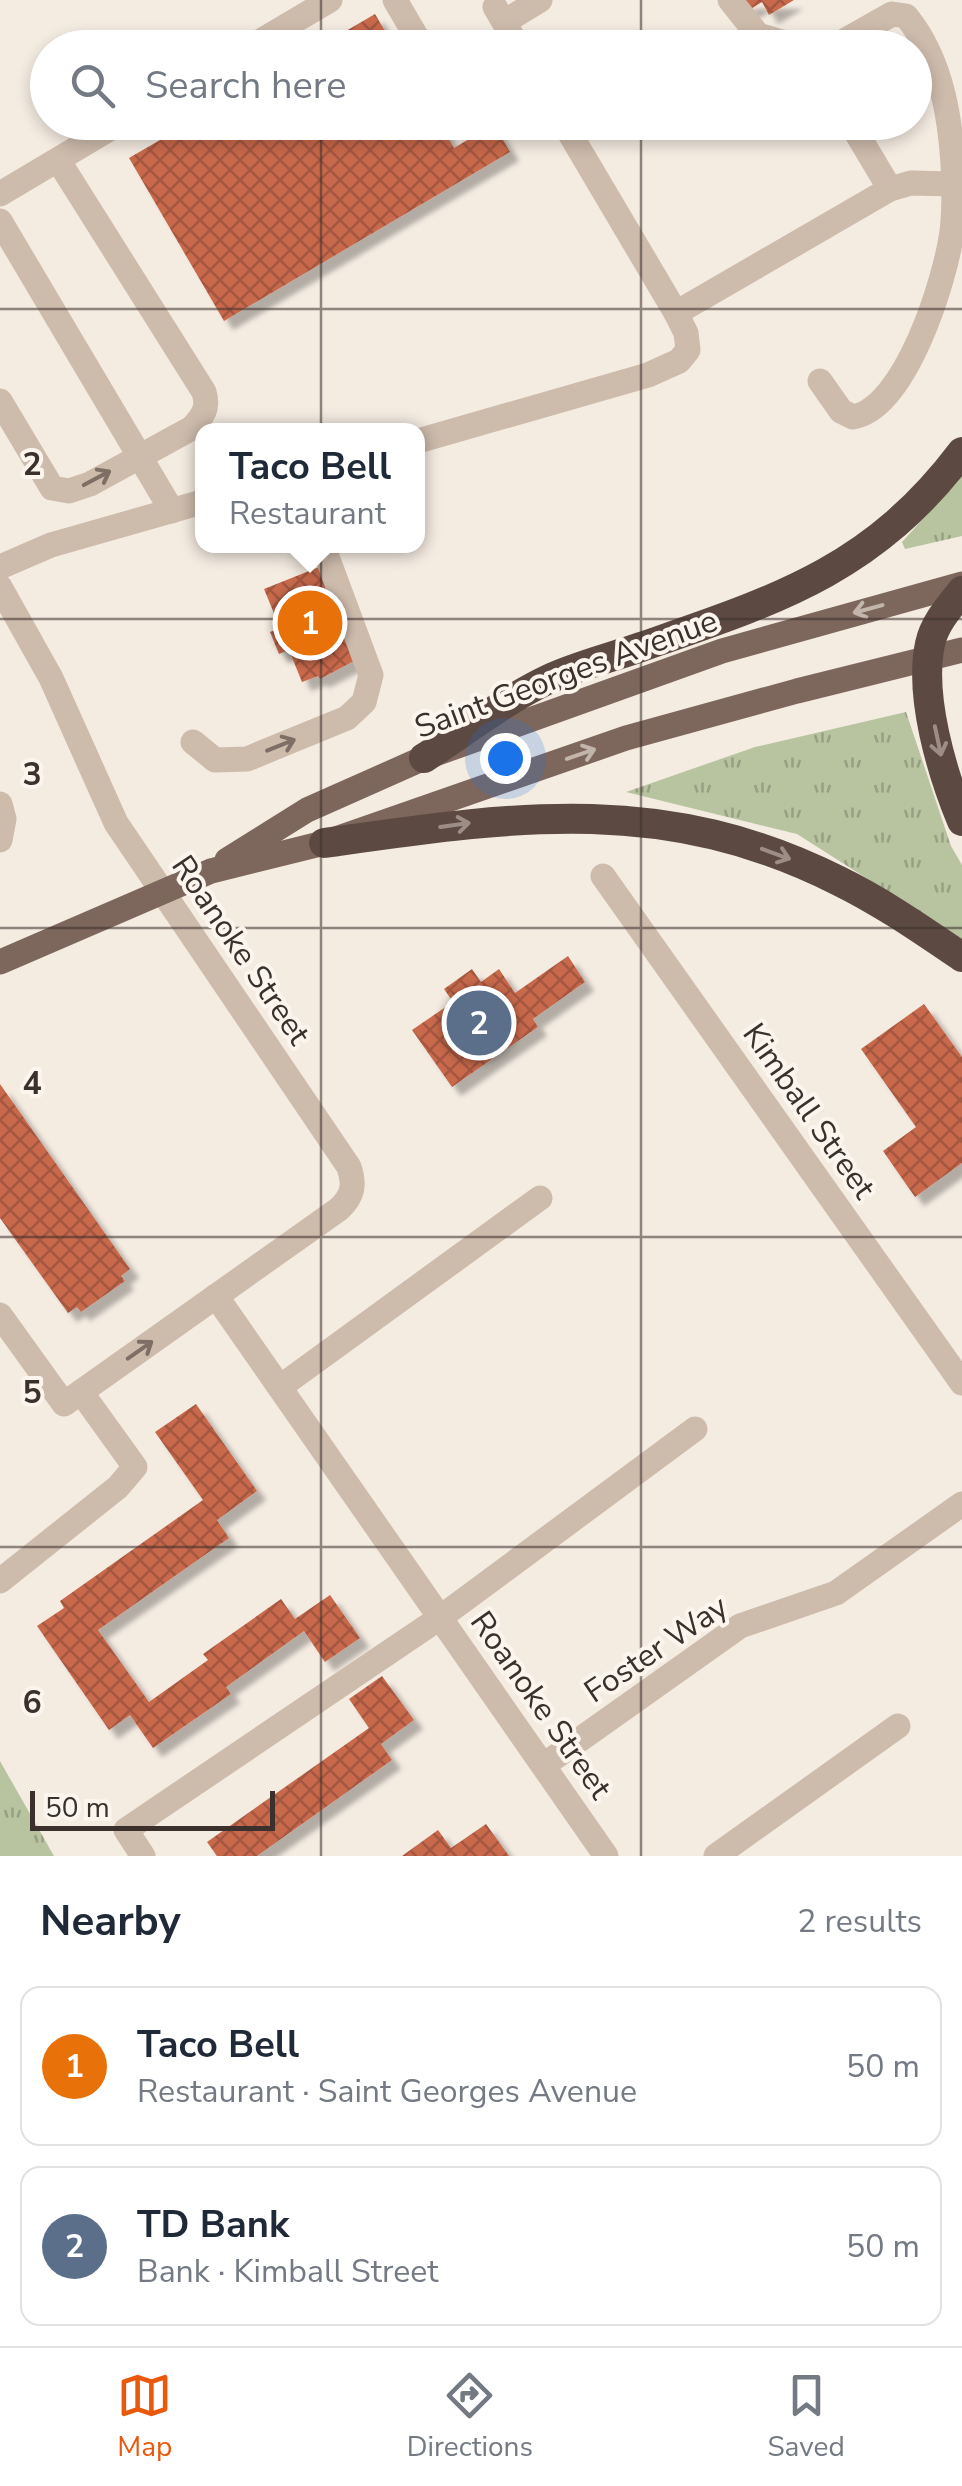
<!DOCTYPE html>
<html lang="en">
<head>
<meta charset="utf-8">
<style>
  body { margin:0; font-family:"Nunito Sans",sans-serif; background:#f2f2f3; color:#1f2937 }
  .scale { position:absolute; left:30px; bottom:25px; width:245px; box-sizing:border-box; padding-left:10px; border:5px solid #3b302b; border-top:0; font-size:28px; line-height:35px; white-space:nowrap; color:#3b302b; -webkit-text-stroke:8px #fbf5ee; paint-order:stroke }
  .you { position:absolute; left:505px; top:758px; width:35px; height:35px; margin:-25px; border:8px solid #fff; border-radius:50%; background:#1a73e8; box-shadow:0 0 0 15px #1a73e833 }
  .badge { display:grid; place-items:center; width:65px; height:65px; border-radius:50%; background:#ea580c; color:#fff; font-size:32px; font-weight:700 }
  .pin { position:absolute; translate:-50% -50%; border:5px solid #fff; box-shadow:0 2px 10px #0006 }
  .popup { position:absolute; left:195px; top:423px; width:230px; height:130px; box-sizing:border-box; display:grid; place-content:center; border-radius:20px; background:#fff; filter:drop-shadow(0 2px 8px #0005); font-size:32px; white-space:nowrap; color:#747a83 }
  .popup b { font-size:38px; color:#1f2937 }
  .popup::after { content:''; position:absolute; left:50%; top:100%; margin-left:-20px; border:20px solid transparent; border-top-color:#fff }
  .list { margin:0; padding:0; list-style:none }
  h2 { display:flex; justify-content:space-between; align-items:center; height:130px; margin:0; padding:0 40px; font-size:42px }
  h2 small { font-size:32px; font-weight:400; color:#747a83 }
  .list li { display:grid; grid-template-columns:65px 1fr auto; gap:30px; align-items:center; box-sizing:border-box; height:160px; margin:0 20px 20px; padding:0 20px; border:2px solid #e0e1e3; border-radius:20px }
  .list b { display:block; font-size:38px; white-space:nowrap }
  .list p { margin:0; font-size:32px; white-space:nowrap; color:#747a83 }
  .list em { font-size:32px; font-style:normal; color:#747a83 }
  .icon { flex:none; width:55px; height:55px; fill:none; stroke:currentColor; stroke-width:2; stroke-linecap:round; stroke-linejoin:round }
  .map { position:relative; flex:none; width:962px; height:1856px; overflow:hidden }
  .search { position:absolute; background:#fff; box-shadow:0 5px 15px #0003; left:30px; right:30px; top:30px; height:110px; display:flex; align-items:center; gap:25px; box-sizing:border-box; padding:0 35px; border-radius:55px; color:#747a83; font-size:38px }
  .sheet { height:490px; background:#fff }
  nav { display:flex; justify-content:space-around; align-items:center; box-sizing:border-box; height:140px; border-top:2px solid #e0e1e3; background:#fff; font-size:28px; color:#747a83 }
  nav a { display:grid; justify-items:center; gap:5px }
  nav .on { color:#ea580c }
  .map>svg:first-child { display:block }
  .grass { fill:url(#grass-tufts) }
  .building { fill:url(#building-cross-hatch); filter:url(#shadow) }
  .lines { fill:none; stroke-linecap:round; stroke-linejoin:round }
  .minor { stroke:#cdbbac; stroke-width:25 }
  .major { stroke:#7d675c; stroke-width:25 }
  .highway { stroke:#5c4a42; stroke-width:30 }
  .oneway { stroke:#7d6f65 }
  .oneway2 { stroke:#c2b5ac }
  .oneway3 { stroke:#9c8e87 }
  .grid { fill:none; stroke:#3b302b; stroke-width:2.5; stroke-opacity:0.55 }
  .labels { text-anchor:middle; dominant-baseline:central; stroke-width:8; stroke-linejoin:round; paint-order:stroke }
  .street-label { font-size:32px; fill:#3b302b; stroke:#fbf5ee }
  .grid-label { font-size:32px; text-anchor:middle; font-weight:bold; fill:#3b302b; stroke:#fbf5ee; stroke-width:8; stroke-linejoin:round; paint-order:stroke }
</style>
</head>
<body>
<div class="map">
<svg width="962" height="1856" viewBox="0 0 962 1856">
  <defs>
    <pattern id="grass-tufts" width="24" height="20" patternUnits="userSpaceOnUse" patternTransform="scale(2.5)"><rect width="24" height="20" fill="#b8c4a0"/><path d="M3 7l-1-3M5 7V3M7 7l1-3M15 17l-1-3M17 17v-4M19 17l1-3" fill="none" stroke="#97a083"/></pattern>
    <pattern id="building-cross-hatch" width="8" height="8" patternUnits="userSpaceOnUse" patternTransform="scale(2.5)"><rect width="8" height="8" fill="#c8694b"/><path d="M0 0l8 8M0 8l8-8" fill="none" stroke="#a4573f"/></pattern>
    <filter id="shadow"><feDropShadow dx="9" dy="9" stdDeviation="2.5" flood-color="#0004"/></filter>
  </defs>
  <rect width="100%" height="100%" fill="#f4ebe1"/>
  <g class="grass">
    <path d="M 962,476 L 962,536 L 905,549 L 902,542 Z"/>
    <path d="M 906,712 L 951,846 L 962,865 L 962,939 L 797,834 L 626,792 L 755,747 Z"/>
    <path d="M 0,1761 L 54,1856 L 0,1856 Z"/>
  </g>
  <g class="building">
    <path d="M 743,0 L 794,0 L 769,15 L 762,2 L 749,10 Z"/>
    <path d="M 375,14 L 395,48 L 317,48 Z"/>
    <path d="M 165,122 L 439,122 L 454,148 L 494,124 L 510,152 L 224,321 L 129,158 L 160,140 L 154,129 Z"/>
    <path d="M 319,567 L 356,660 L 320,679 L 318,676 L 302,682 L 289,650 L 279,654 L 270,632 L 280,628 L 264,589 Z"/>
    <path d="M 568,956 L 585,982 L 533,1019 L 538,1027 L 452,1087 L 412,1030 L 453,1002 L 444,989 L 472,969 L 481,982 L 499,969 L 515,993 Z"/>
    <path d="M 924,1004 L 962,1057 L 962,1163 L 915,1197 L 883,1151 L 916,1127 L 861,1049 Z"/>
    <path d="M 0,1084 L 130,1269 L 121,1276 L 125,1281 L 81,1312 L 77,1307 L 68,1313 L 0,1218 Z"/>
    <path d="M 196,1404 L 257,1491 L 217,1520 L 229,1538 L 98,1630 L 149,1702 L 208,1660 L 203,1654 L 281,1599 L 295,1619 L 330,1595 L 360,1638 L 325,1662 L 304,1631 L 226,1687 L 231,1694 L 153,1748 L 130,1715 L 109,1730 L 37,1626 L 64,1608 L 60,1601 L 203,1500 L 155,1432 Z"/>
    <path d="M 382,1676 L 414,1720 L 381,1744 L 392,1760 L 257,1856 L 217,1856 L 207,1842 L 369,1728 L 349,1699 Z"/>
    <path d="M 486,1824 L 509,1856 L 402,1856 L 438,1830 L 451,1848 Z"/>
  </g>
  <g class="lines">
    <g class="minor">
      <path d="M 395,0 L 423,48"/>
      <path d="M 730,0 L 758,35 L 803,48"/>
      <path d="M 495,7 L 519,48"/>
      <path d="M 504,22 L 540,0"/>
      <path d="M 249,48 L 330,0"/>
      <path d="M 850,122 L 890,189"/>
      <path d="M 0,194 L 121,122"/>
      <path d="M 0,221 L 172,511"/>
      <path d="M 676,313 L 890,189 L 911,183 L 954,184 C 952,127 944,62 906,16 L 892,14 L 832,48"/>
      <path d="M 820,381 L 841,411 L 853,417 C 906,408 946,278 952,231 C 954,216 954,200 954,184"/>
      <path d="M 0,401 L 52,488 L 69,491 L 90,484 L 192,428 C 203,416 209,408 204,392 L 58,160"/>
      <path d="M 418,441 L 648,375 L 679,361 L 688,350 L 686,333 L 676,313 L 563,122"/>
      <path d="M 0,567 L 51,545 L 202,502"/>
      <path d="M 0,587 L 51,678 L 116,823 L 349,1167 C 355,1185 353,1196 339,1209 L 64,1404 L 0,1315"/>
      <path d="M 193,742 L 215,760 L 247,759 L 347,718 L 364,702 L 371,675 L 323,546"/>
      <path d="M 0,804 L 4,819 L 0,840"/>
      <path d="M 603,876 L 962,1383"/>
      <path d="M 216,1296 L 606,1856"/>
      <path d="M 280,1387 L 540,1198"/>
      <path d="M 0,1581 L 118,1487 L 135,1467 L 81,1392"/>
      <path d="M 544,1765 L 740,1626 L 836,1593 L 962,1504"/>
      <path d="M 143,1856 L 126,1830 L 441,1617 L 695,1429"/>
      <path d="M 716,1856 L 898,1726"/>
    </g>
    <g class="major">
      <path d="M 227,860 L 307,810 L 424,758 L 722,651 L 962,584"/>
      <path d="M 0,962 L 211,871 L 324,843 L 626,738 L 797,691 L 962,650"/>
    </g>
    <g class="highway">
      <path d="M 962,591 C 949,607 934,624 930,644 C 919,696 942,773 962,821"/>
      <path d="M 424,758 C 463,733 505,700 547,680 C 576,666 610,658 641,647 C 776,600 872,571 962,452"/>
      <path d="M 324,843 C 509,817 663,792 839,881 C 882,902 922,930 962,957"/>
    </g>
  </g>
  <defs><path id="oneway-shaft" d="M-6 0H5M1.5-3L5.5 0L1.5 3" fill="none" stroke-width="1.6" stroke-linecap="round" stroke-linejoin="round" transform="scale(2.5)"/></defs>
  <g class="oneway">
    <use href="#oneway-shaft" transform="translate(97 478) rotate(-28)"/>
    <use href="#oneway-shaft" transform="translate(281 745) rotate(-22)"/>
    <use href="#oneway-shaft" transform="translate(140 1350) rotate(-35)"/>
  </g>
  <g class="oneway2">
    <use href="#oneway-shaft" transform="translate(868 609) rotate(165)"/>
    <use href="#oneway-shaft" transform="translate(581 754) rotate(-19)"/>
  </g>
  <g class="oneway3">
    <use href="#oneway-shaft" transform="translate(938 741) rotate(78)"/>
    <use href="#oneway-shaft" transform="translate(455 825) rotate(-8)"/>
    <use href="#oneway-shaft" transform="translate(776 854) rotate(20)"/>
  </g>
  <path class="grid" d="M 321,0 L 321,48M 641,0 L 641,48M 321,122 L 321,1856M 641,122 L 641,1856M 0,309 L 962,309M 0,619 L 962,619M 0,928 L 962,928M 0,1237 L 962,1237M 0,1547 L 962,1547"/>
  <g class="labels">
    <g class="street-label">
      <text transform="translate(566 674) rotate(-20)">Saint Georges Avenue</text>
      <text transform="translate(241 950) rotate(56)">Roanoke Street</text>
      <text transform="translate(809 1111) rotate(55)">Kimball Street</text>
      <text transform="translate(656 1649) rotate(-34)">Foster Way</text>
      <text transform="translate(541 1705) rotate(55)">Roanoke Street</text>
    </g>
  </g>
  <g class="grid-label">
    <text x="32" y="475">2</text>
    <text x="32" y="785">3</text>
    <text x="32" y="1094">4</text>
    <text x="32" y="1403">5</text>
    <text x="32" y="1713">6</text>
  </g>
</svg>
<div class="scale">50 m</div>
<div class="you"></div>
<div class="pin badge" style="left:310px;top:623px;background:#e8710a">1</div>
<div class="popup"><b>Taco Bell</b>Restaurant</div>
<div class="pin badge" style="left:479px;top:1023px;background:#5c6f8a">2</div>
<div class="search"><svg class="icon" aria-label="search" viewBox="0 0 24 24"><circle cx="10" cy="10" r="6"/><path d="M15 15l6 6"/></svg>Search here</div>
</div>
<section class="sheet">
<h2>Nearby<small>2 results</small></h2>
<ul class="list">
<li><span class="badge" style="background:#e8710a">1</span><div><b>Taco Bell</b><p>Restaurant · Saint Georges Avenue</p></div><em>50 m</em></li>
<li><span class="badge" style="background:#5c6f8a">2</span><div><b>TD Bank</b><p>Bank · Kimball Street</p></div><em>50 m</em></li>
</ul>
</section>
<nav>
<a class="on"><svg class="icon" aria-label="map" viewBox="0 0 24 24"><path d="M3 6l6-2 6 2 6-2v14l-6 2-6-2-6 2zM9 4v14M15 6v14"/></svg>Map</a>
<a><svg class="icon" aria-label="directions" viewBox="0 0 24 24"><path d="M12 3l9 9-9 9-9-9zM9 14v-3h6M13 9l2 2-2 2"/></svg>Directions</a>
<a><svg class="icon" aria-label="saved" viewBox="0 0 24 24"><path d="M7 4h10v16l-5-4-5 4z"/></svg>Saved</a>
</nav>
</body>
</html>
